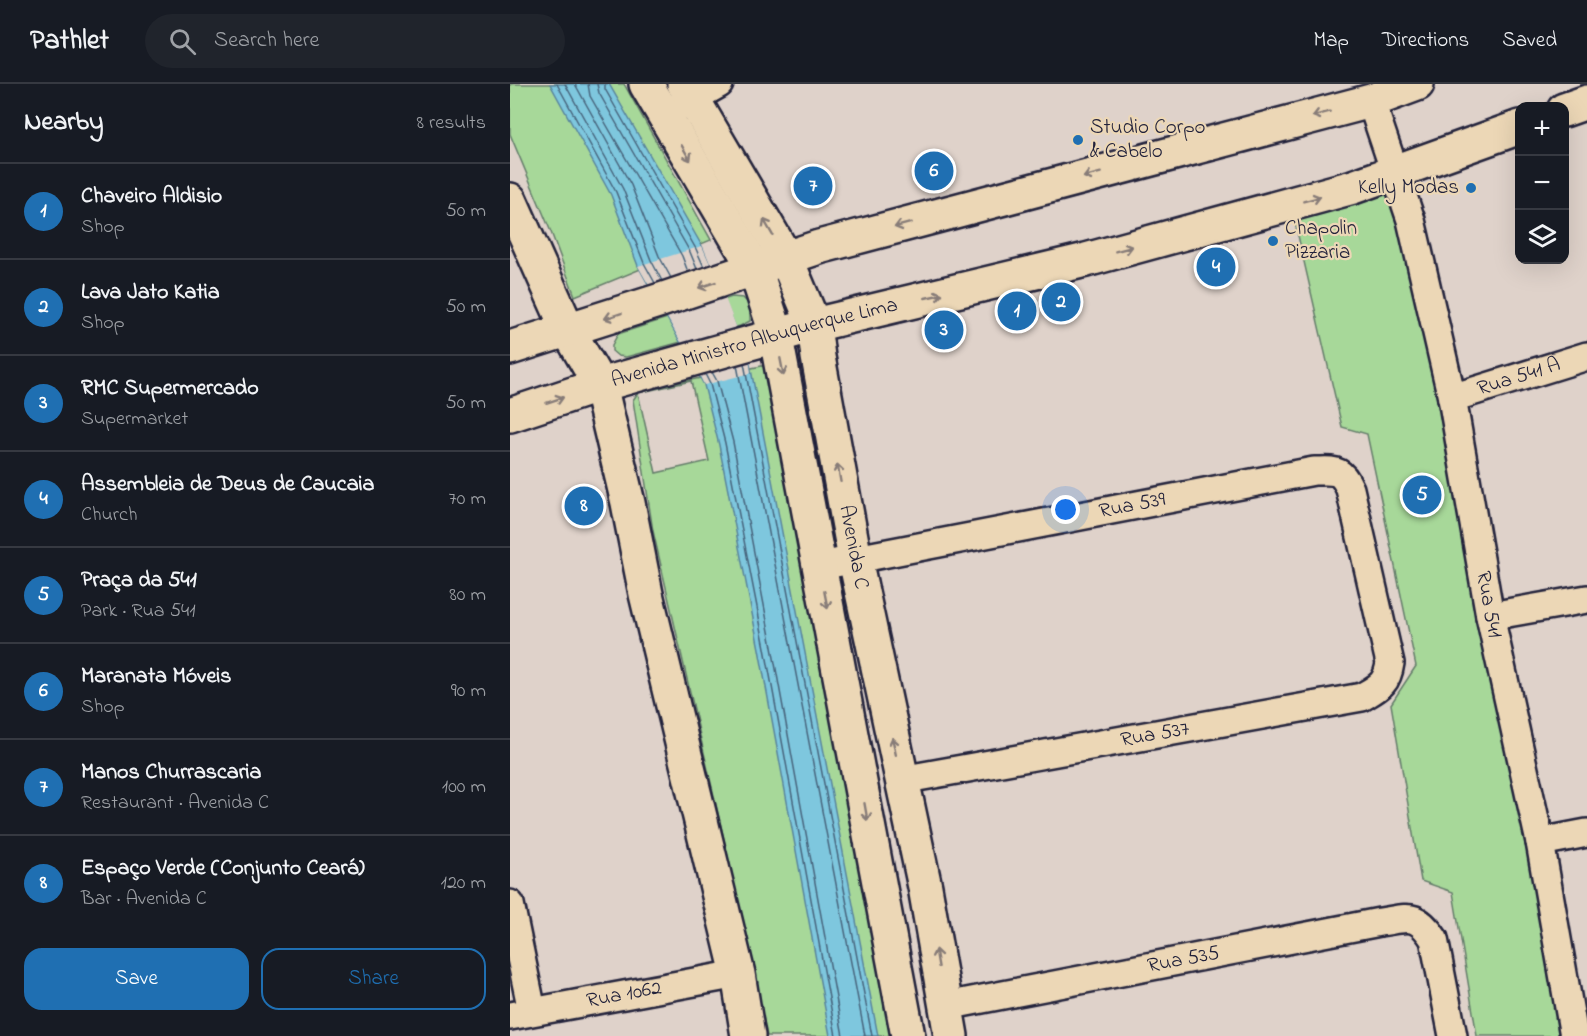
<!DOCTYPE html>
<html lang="en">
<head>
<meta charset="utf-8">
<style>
  body { margin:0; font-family:"Indie Flower",sans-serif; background:#20242c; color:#f1f3f6 }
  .controls { position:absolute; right:18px; top:18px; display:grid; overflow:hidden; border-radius:12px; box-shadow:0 6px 24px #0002 }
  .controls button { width:54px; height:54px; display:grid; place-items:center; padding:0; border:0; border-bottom:2px solid #363941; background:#171b24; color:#f1f3f6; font:30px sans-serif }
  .you { position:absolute; left:556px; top:426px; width:21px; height:21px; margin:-15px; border:4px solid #fff; border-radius:50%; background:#1a73e8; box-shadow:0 0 0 9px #1a73e833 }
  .badge { display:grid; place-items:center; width:39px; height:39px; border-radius:50%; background:#1f6fb2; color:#fff; font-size:20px; font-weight:700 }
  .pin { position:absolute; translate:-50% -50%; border:3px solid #fff; box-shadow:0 2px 6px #0006 }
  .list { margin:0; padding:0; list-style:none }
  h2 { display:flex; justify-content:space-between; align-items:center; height:78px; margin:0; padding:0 24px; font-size:26px }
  h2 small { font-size:20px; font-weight:400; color:#9ea1a6 }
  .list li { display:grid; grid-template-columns:39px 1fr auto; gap:18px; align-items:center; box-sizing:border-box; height:96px; padding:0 24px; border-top:2px solid #363941 }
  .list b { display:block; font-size:22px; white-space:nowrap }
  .list p { margin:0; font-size:20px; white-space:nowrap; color:#9ea1a6 }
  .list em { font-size:20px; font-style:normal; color:#9ea1a6 }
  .actions { display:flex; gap:12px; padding:18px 24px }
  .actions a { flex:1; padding:14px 0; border:2px solid #1f6fb2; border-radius:18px; text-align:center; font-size:21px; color:#1f6fb2 }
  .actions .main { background:#1f6fb2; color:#fff }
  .icon { flex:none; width:33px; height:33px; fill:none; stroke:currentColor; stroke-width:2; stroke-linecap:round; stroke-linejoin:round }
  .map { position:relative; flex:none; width:1077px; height:952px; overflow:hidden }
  header { display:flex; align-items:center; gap:36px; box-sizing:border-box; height:84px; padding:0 30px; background:#171b24; border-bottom:2px solid #363941 }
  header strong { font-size:28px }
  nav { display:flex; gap:33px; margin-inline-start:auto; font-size:21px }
  .search { width:420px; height:54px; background:#20242c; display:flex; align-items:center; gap:15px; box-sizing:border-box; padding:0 21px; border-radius:33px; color:#9ea1a6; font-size:22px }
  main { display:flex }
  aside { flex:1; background:#171b24 }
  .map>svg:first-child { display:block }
  .green { fill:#a7d899; stroke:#647d6a; stroke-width:1.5; fill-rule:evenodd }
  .water { fill:#7ec7de; stroke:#59859d; stroke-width:1.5 }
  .pier { fill:#dfd2ca }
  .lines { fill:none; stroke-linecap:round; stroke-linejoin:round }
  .shore { stroke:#47647c; stroke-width:1.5 }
  .minor-casing { stroke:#22223b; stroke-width:32 }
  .tertiary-casing { stroke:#22223b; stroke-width:38 }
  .minor { stroke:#ecd7b6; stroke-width:27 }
  .tertiary { stroke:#ecd7b6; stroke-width:33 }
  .oneway { stroke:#877c78 }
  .poi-dot { fill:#1f6fb2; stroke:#ecd7b6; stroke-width:2 }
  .labels { text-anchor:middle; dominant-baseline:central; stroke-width:4.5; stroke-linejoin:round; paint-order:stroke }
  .poi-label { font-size:21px; fill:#22223b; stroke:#ecd7b6; text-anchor:start }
  .street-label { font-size:21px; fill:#22223b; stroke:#ecd7b6 }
</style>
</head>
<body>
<header>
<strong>Pathlet</strong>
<div class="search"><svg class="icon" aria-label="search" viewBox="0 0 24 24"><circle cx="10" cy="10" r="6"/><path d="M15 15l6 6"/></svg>Search here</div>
<nav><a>Map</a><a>Directions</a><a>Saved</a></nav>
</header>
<main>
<aside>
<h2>Nearby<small>8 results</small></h2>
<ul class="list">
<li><span class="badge">1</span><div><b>Chaveiro Aldisio</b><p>Shop</p></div><em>50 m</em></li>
<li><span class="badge">2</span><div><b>Lava Jato Katia</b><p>Shop</p></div><em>50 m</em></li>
<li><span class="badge">3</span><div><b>RMC Supermercado</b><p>Supermarket</p></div><em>50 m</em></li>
<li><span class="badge">4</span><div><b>Assembleia de Deus de Caucaia</b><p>Church</p></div><em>70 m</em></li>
<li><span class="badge">5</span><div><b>Praça da 541</b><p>Park · Rua 541</p></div><em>80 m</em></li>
<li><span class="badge">6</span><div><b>Maranata Móveis</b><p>Shop</p></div><em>90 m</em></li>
<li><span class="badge">7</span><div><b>Manos Churrascaria</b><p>Restaurant · Avenida C</p></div><em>100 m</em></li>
<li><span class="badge">8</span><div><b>Espaço Verde (Conjunto Ceará)</b><p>Bar · Avenida C</p></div><em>120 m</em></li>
</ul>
<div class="actions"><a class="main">Save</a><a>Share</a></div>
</aside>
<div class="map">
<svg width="1077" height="952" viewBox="0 0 1077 952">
  <rect width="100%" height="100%" fill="#dfd2ca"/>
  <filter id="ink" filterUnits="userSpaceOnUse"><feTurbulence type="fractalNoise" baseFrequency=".0167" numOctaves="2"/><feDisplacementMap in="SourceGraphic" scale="12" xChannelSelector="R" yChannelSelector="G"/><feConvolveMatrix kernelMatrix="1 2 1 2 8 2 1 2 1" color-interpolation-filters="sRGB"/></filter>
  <g filter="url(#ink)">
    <g class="green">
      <path d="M 0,0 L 114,0 L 201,156 L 65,212 L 41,148 L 0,50 Z"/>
      <path d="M 877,105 L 897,126 L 1057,952 L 967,952 L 943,808 L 911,797 L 881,620 L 906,582 L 857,350 L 832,343 L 784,134 Z"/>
      <path d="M 222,213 L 233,214 L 240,221 L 240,237 L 230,242 L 116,273 L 108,272 L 102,267 L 102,261 L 108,250 Z"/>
      <path d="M 257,281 L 388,952 L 257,952 L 236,851 L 143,447 L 123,316 L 130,306 ZM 181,297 L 199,377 L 146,389 L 128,309 Z"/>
    </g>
    <path class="water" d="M 40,0 L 99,0 L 192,162 L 239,275 L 368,952 L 320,952 L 249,565 L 209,361 L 194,301 L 128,182 L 101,111 Z"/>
    <path class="pier" d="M 192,162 L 215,214 L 239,275 L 241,289 L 194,301 L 189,290 L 128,182 Z"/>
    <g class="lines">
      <g class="shore">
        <path d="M 47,0 L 106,108 L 134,179 L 145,199"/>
        <path d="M 55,0 L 113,105 L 141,176 L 152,197"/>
        <path d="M 65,0 L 121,101 L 149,172 L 161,194"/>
        <path d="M 78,0 L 80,12 L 172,172 L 178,188"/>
        <path d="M 87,0 L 89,9 L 180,168 L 187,185"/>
        <path d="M 95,0 L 95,5 L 186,165 L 194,183"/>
        <path d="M 234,279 L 362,952"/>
        <path d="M 227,281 L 355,952"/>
        <path d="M 202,288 L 207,297 L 223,358 L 262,563 L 333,952"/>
        <path d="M 195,290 L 200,300 L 215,359 L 255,564 L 326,952"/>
      </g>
      <g class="minor-casing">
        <g id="minor">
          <path id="s1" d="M 861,17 L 901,136 L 942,314 L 980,532 L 1030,758 L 1064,952"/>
          <path d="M 166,24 L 209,0"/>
          <path id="s2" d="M 942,314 L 1077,272"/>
          <path id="s3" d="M 310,482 L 804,387 C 825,387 831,384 840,405 L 880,579 C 877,600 869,603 852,613 L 391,696"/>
          <path d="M 980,532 L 1077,515"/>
          <path d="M 1030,758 L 1077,749"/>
          <path d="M 0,820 L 22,927"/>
          <path id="s4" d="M 436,922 L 870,838 C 899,834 906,828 924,855 L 943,952"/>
          <path id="s5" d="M 0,932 L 228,890"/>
        </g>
      </g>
      <g class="tertiary-casing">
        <g id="tertiary">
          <path d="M 136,0 L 245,185 L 264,243 L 398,952"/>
          <path id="s6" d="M 174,0 L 276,174 L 304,241 L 308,273 L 345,475 L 415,803 L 441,952"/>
          <path d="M 1054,26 L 1077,18"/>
          <path d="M 0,116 L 58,246 L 90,301 L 118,419 L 136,510 L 228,890 L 238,952"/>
          <path d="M 0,264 L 148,217 L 309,163 L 789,36 L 861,17 L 907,0"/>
          <path id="s7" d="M 0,331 L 90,301 L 304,241 L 576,176 L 843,103 L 1010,43"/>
        </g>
      </g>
      <use href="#minor" class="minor"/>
      <use href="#tertiary" class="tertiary"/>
    </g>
    <defs><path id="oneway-shaft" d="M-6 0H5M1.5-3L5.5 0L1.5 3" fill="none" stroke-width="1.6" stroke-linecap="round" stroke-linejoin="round" transform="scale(1.5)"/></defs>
    <g class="oneway">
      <use href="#oneway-shaft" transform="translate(811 30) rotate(165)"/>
      <use href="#oneway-shaft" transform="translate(176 69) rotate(60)"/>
      <use href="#oneway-shaft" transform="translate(582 91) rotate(165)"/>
      <use href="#oneway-shaft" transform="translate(802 115) rotate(-15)"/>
      <use href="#oneway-shaft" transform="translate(393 141) rotate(165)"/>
      <use href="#oneway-shaft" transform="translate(258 143) rotate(-120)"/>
      <use href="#oneway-shaft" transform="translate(614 165) rotate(-15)"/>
      <use href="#oneway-shaft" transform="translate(197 201) rotate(161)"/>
      <use href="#oneway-shaft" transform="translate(424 212) rotate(-13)"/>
      <use href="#oneway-shaft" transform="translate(103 232) rotate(162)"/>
      <use href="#oneway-shaft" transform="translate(272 283) rotate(79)"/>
      <use href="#oneway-shaft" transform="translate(45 316) rotate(-18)"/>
      <use href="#oneway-shaft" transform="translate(329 389) rotate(-100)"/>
      <use href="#oneway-shaft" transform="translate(316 516) rotate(79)"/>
      <use href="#oneway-shaft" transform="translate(384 662) rotate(-102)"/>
      <use href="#oneway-shaft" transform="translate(356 728) rotate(80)"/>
      <use href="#oneway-shaft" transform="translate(427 874) rotate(-100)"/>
    </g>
  </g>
  <g class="poi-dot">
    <circle cx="568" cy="56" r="6"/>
    <circle cx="961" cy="104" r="6"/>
    <circle cx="763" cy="157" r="6"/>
  </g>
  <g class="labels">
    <g class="poi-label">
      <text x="580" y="44">Studio Corpo<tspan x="580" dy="24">&amp; Cabelo</tspan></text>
      <text x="949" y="104" text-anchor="end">Kelly Modas</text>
      <text x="775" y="145">Chapolin<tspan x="775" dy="24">Pizzaria</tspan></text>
    </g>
    <g class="street-label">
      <text stroke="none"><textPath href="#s7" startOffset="255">Avenida Ministro Albuquerque Lima</textPath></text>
      <text stroke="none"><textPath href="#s2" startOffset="70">Rua 541 A</textPath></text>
      <text stroke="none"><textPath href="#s3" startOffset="318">Rua 539</textPath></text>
      <text stroke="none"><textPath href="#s6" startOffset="500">Avenida C</textPath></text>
      <text stroke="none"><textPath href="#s1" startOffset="518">Rua 541</textPath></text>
      <text transform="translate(645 651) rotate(-10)">Rua 537</text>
      <text stroke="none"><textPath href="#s4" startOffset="242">Rua 535</textPath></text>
      <text stroke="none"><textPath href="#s5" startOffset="116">Rua 1062</textPath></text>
    </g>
  </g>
</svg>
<div class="controls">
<button>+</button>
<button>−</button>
<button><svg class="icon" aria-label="layers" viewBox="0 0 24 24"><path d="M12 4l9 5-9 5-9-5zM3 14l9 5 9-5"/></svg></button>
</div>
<div class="you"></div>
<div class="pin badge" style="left:507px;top:227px">1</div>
<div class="pin badge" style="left:551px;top:218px">2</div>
<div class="pin badge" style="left:434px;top:246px">3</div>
<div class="pin badge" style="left:706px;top:183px">4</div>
<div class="pin badge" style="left:912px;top:411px">5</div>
<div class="pin badge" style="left:424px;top:87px">6</div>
<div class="pin badge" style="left:303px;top:102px">7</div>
<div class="pin badge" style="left:74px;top:422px">8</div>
</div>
</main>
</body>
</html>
